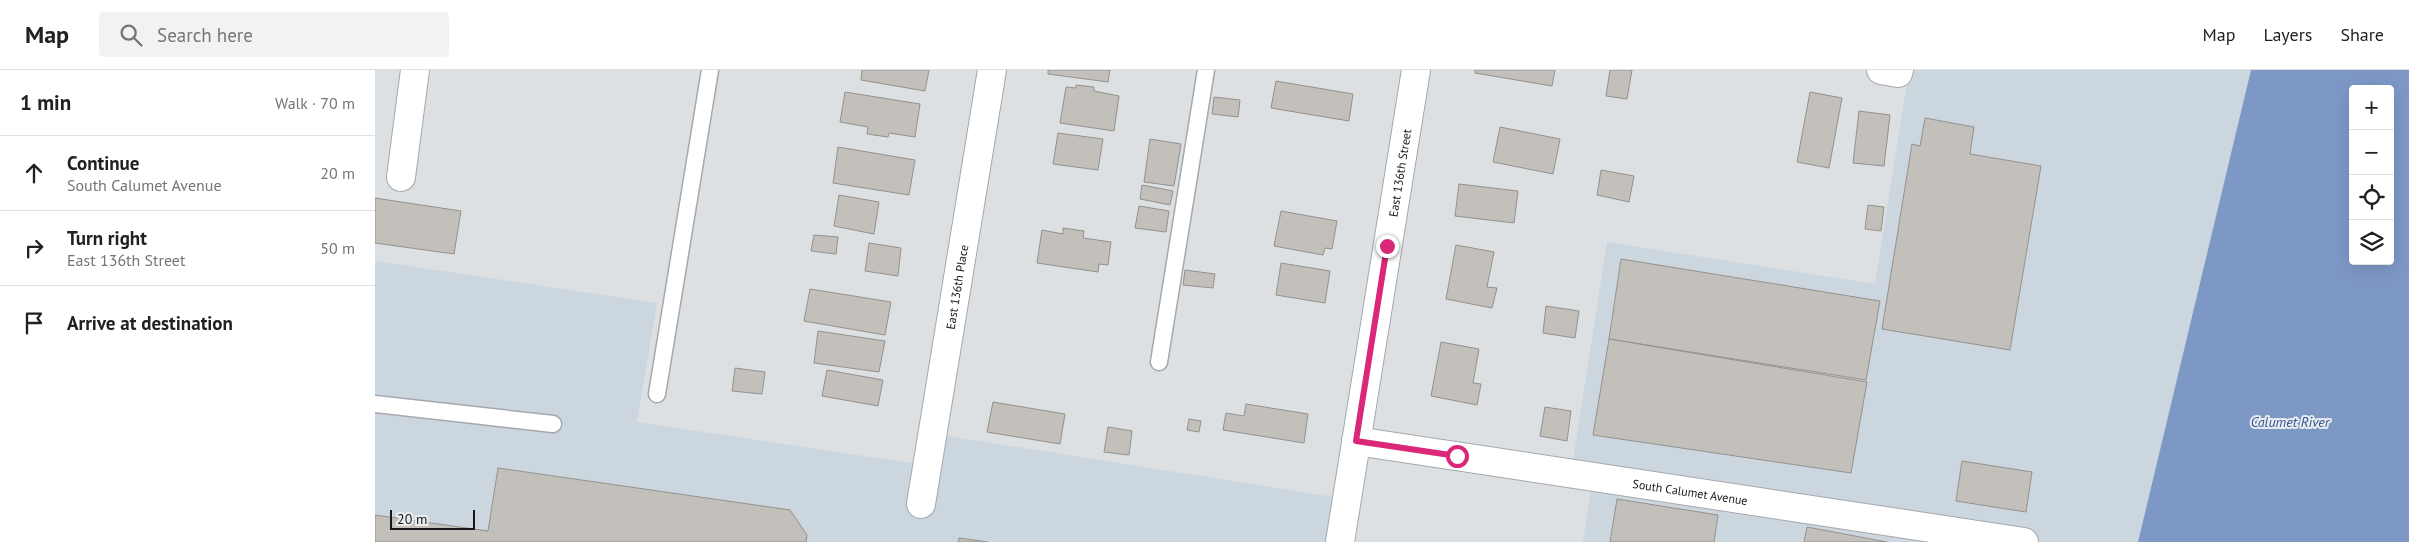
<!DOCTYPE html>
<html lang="en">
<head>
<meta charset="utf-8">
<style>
  body { margin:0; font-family:"PT Sans",sans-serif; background:#f2f2f2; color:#202124 }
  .controls { position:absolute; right:15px; top:15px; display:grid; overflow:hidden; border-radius:5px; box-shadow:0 5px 20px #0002 }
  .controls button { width:45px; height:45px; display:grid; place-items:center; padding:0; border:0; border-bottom:1px solid #e0e0e0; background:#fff; color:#202124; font:25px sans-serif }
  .scale { position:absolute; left:15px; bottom:12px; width:85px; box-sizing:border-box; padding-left:5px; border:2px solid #161718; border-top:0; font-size:14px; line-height:18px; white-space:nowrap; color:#161718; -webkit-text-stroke:4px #e9edf1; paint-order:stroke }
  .stop { position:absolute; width:15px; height:15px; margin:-11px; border:4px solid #db2777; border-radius:50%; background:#fff }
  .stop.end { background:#db2777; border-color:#fff; box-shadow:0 1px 5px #0008 }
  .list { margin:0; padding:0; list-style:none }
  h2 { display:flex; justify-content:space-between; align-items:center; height:65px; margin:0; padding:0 20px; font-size:21px }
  h2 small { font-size:16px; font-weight:400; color:#757577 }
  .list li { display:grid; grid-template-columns:32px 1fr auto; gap:15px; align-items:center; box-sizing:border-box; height:75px; padding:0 20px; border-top:1px solid #e0e0e0 }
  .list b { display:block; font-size:19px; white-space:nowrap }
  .list p { margin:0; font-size:16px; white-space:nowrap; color:#757577 }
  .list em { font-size:16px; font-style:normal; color:#757577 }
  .icon { flex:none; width:28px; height:28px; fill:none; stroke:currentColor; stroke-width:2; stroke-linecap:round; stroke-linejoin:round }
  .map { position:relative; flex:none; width:2034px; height:472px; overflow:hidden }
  header { display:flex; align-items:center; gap:30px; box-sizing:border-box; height:70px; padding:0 25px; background:#fff; border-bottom:1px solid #e0e0e0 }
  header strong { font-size:24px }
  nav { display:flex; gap:28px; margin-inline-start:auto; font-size:18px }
  .search { width:350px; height:45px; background:#f2f2f2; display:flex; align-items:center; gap:12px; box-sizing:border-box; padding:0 18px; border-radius:5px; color:#757577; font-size:19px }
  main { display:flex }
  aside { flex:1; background:#fff }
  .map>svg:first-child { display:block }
  .built { fill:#ccd6df }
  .water { fill:#7e98c6; fill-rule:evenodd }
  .building { fill:#c3c0bc; stroke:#94918d }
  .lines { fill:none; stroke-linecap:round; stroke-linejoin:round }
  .lane-casing { stroke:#a5a8ac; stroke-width:19 }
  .street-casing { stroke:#a5a8ac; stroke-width:30 }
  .lane { stroke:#fff; stroke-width:16 }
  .street { stroke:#fff; stroke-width:28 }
  .route { stroke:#db2777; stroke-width:6 }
  .labels { text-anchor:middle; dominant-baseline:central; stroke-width:4; stroke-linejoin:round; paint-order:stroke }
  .street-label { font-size:12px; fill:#161718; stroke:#e9edf1 }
  .water-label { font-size:14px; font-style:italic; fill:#34548f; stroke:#e9edf1 }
</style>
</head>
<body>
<header>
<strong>Map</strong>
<div class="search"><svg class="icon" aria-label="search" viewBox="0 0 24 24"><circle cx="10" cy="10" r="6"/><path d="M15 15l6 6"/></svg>Search here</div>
<nav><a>Map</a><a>Layers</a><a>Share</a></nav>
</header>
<main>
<aside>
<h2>1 min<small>Walk · 70 m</small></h2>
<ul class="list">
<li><svg class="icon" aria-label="ahead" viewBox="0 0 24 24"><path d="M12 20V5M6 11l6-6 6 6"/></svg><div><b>Continue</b><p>South Calumet Avenue</p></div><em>20 m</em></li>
<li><svg class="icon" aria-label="right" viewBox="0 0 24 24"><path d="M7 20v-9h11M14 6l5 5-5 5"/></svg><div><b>Turn right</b><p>East 136th Street</p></div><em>50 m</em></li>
<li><svg class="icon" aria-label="arrive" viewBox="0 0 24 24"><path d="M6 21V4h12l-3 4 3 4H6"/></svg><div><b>Arrive at destination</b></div></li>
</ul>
</aside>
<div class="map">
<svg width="2034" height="472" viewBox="0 0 2034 472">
  <rect width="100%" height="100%" fill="#dce0e3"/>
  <g class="built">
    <path d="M 1534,0 L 1876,0 L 1763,472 L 1208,472 L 1217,414 L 1195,410 L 1232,172 L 1500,214 Z"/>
    <path d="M 0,191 L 282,233 L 262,352 L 562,397 L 566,365 L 978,430 L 971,472 L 0,472 Z"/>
  </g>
  <path class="water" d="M 1876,0 L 2034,0 L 2034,472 L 1763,472 ZM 1978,19 L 2015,19 L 2015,191 L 1978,191 Z"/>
  <g class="building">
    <path d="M 487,0 L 554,0 L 550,21 L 486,10 Z"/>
    <path d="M 673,0 L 735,0 L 733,12 L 673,4 Z"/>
    <path d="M 1100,0 L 1180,0 L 1177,16 L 1100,3 Z"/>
    <path d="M 1235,0 L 1257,0 L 1252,29 L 1231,26 Z"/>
    <path d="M 901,11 L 978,24 L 974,51 L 896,38 Z"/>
    <path d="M 701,15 L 719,17 L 719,21 L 744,26 L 739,61 L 685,53 L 691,17 L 701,18 Z"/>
    <path d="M 470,22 L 545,34 L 540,67 L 514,63 L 513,67 L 492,64 L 493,57 L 465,52 Z"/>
    <path d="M 1435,22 L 1467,28 L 1454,98 L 1422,92 Z"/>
    <path d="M 839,27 L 865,30 L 863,47 L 837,44 Z"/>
    <path d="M 1484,41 L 1515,45 L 1509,96 L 1478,93 Z"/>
    <path d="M 1550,48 L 1599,57 L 1595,84 L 1666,96 L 1635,280 L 1507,259 L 1537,74 L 1545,76 Z"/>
    <path d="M 1125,57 L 1185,69 L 1178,104 L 1118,92 Z"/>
    <path d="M 683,63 L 728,69 L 723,100 L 678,94 Z"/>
    <path d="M 775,69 L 806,74 L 799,116 L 769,112 Z"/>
    <path d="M 463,77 L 540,90 L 534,125 L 458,113 Z"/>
    <path d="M 1226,100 L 1259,106 L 1254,132 L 1222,125 Z"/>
    <path d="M 1084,114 L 1143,121 L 1139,153 L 1080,146 Z"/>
    <path d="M 767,115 L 798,121 L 795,135 L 765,129 Z"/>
    <path d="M 464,125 L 504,132 L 499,164 L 459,156 Z"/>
    <path d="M 0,128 L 86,141 L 79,184 L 0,173 Z"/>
    <path d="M 1493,135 L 1509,137 L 1506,161 L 1490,159 Z"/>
    <path d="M 764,136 L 794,141 L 791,162 L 760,158 Z"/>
    <path d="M 906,141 L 962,151 L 957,179 L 950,178 L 948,185 L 899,176 Z"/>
    <path d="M 688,158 L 709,161 L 708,168 L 736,172 L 733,195 L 724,194 L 723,202 L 662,193 L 667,160 L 688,164 Z"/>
    <path d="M 439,165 L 463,167 L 461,184 L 436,181 Z"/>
    <path d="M 494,173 L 526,178 L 523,206 L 490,201 Z"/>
    <path d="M 1081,175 L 1119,182 L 1112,217 L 1122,218 L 1117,238 L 1071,229 Z"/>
    <path d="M 1246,189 L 1505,231 L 1491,310 L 1234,269 Z"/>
    <path d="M 906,193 L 955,201 L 950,233 L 901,225 Z"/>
    <path d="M 810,200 L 840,204 L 838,218 L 808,215 Z"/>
    <path d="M 435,219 L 516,232 L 510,265 L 429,251 Z"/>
    <path d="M 1171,236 L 1204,241 L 1200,268 L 1168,263 Z"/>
    <path d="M 443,261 L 510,271 L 504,302 L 439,293 Z"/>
    <path d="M 1234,269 L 1492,312 L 1476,403 L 1218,365 Z"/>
    <path d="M 1066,272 L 1104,279 L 1098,313 L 1106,314 L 1102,335 L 1056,326 Z"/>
    <path d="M 360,298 L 390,302 L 387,324 L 357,321 Z"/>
    <path d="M 452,300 L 508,310 L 503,336 L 447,326 Z"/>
    <path d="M 618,332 L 690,344 L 685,374 L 612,362 Z"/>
    <path d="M 871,334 L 933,344 L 929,373 L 848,360 L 851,343 L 869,346 Z"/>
    <path d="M 1170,337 L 1196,341 L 1192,371 L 1165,366 Z"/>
    <path d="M 814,349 L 826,351 L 824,362 L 812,360 Z"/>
    <path d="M 733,357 L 757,361 L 754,385 L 729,382 Z"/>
    <path d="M 1587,391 L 1657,402 L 1651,442 L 1581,431 Z"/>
    <path d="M 123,398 L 415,440 L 432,465 L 431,472 L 0,472 L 0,445 L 113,461 Z"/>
    <path d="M 1242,429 L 1343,445 L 1339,472 L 1235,472 Z"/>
    <path d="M 1432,457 L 1512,472 L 1429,472 Z"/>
    <path d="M 584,468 L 613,472 L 583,472 Z"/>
  </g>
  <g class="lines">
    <g class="lane-casing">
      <g id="lane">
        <path d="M 784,292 L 831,0"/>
        <path d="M 282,324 L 335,0"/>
        <path d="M 0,334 L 178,354"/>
      </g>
    </g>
    <g class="street-casing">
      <g id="street">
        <path d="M 1506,0 L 1523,3 L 1524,0"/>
        <path d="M 26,107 L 40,0"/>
        <path id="s1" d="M 981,371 L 1649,472"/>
        <path id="s2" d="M 546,434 L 617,0"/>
        <path id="s3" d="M 965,472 L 1041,0"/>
      </g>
    </g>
    <use href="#lane" class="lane"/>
    <use href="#street" class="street"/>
  </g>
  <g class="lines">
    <path class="route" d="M 1012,176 L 981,371 L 1082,386"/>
  </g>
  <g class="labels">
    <g class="street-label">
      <text stroke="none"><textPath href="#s3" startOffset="374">East 136th Street</textPath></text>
      <text stroke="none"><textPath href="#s2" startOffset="220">East 136th Place</textPath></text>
      <text stroke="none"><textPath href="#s1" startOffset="338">South Calumet Avenue</textPath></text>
    </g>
    <g class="water-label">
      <text x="1915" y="352">Calumet River</text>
    </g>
  </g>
</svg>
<div class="controls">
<button>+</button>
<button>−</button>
<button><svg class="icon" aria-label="locate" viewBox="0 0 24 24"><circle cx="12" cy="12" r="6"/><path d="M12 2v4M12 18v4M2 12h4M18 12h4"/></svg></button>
<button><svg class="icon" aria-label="layers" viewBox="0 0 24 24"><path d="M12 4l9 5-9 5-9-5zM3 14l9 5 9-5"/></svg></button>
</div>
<div class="scale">20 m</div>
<div class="stop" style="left:1082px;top:386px"></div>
<div class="stop end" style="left:1012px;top:176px"></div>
</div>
</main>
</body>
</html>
